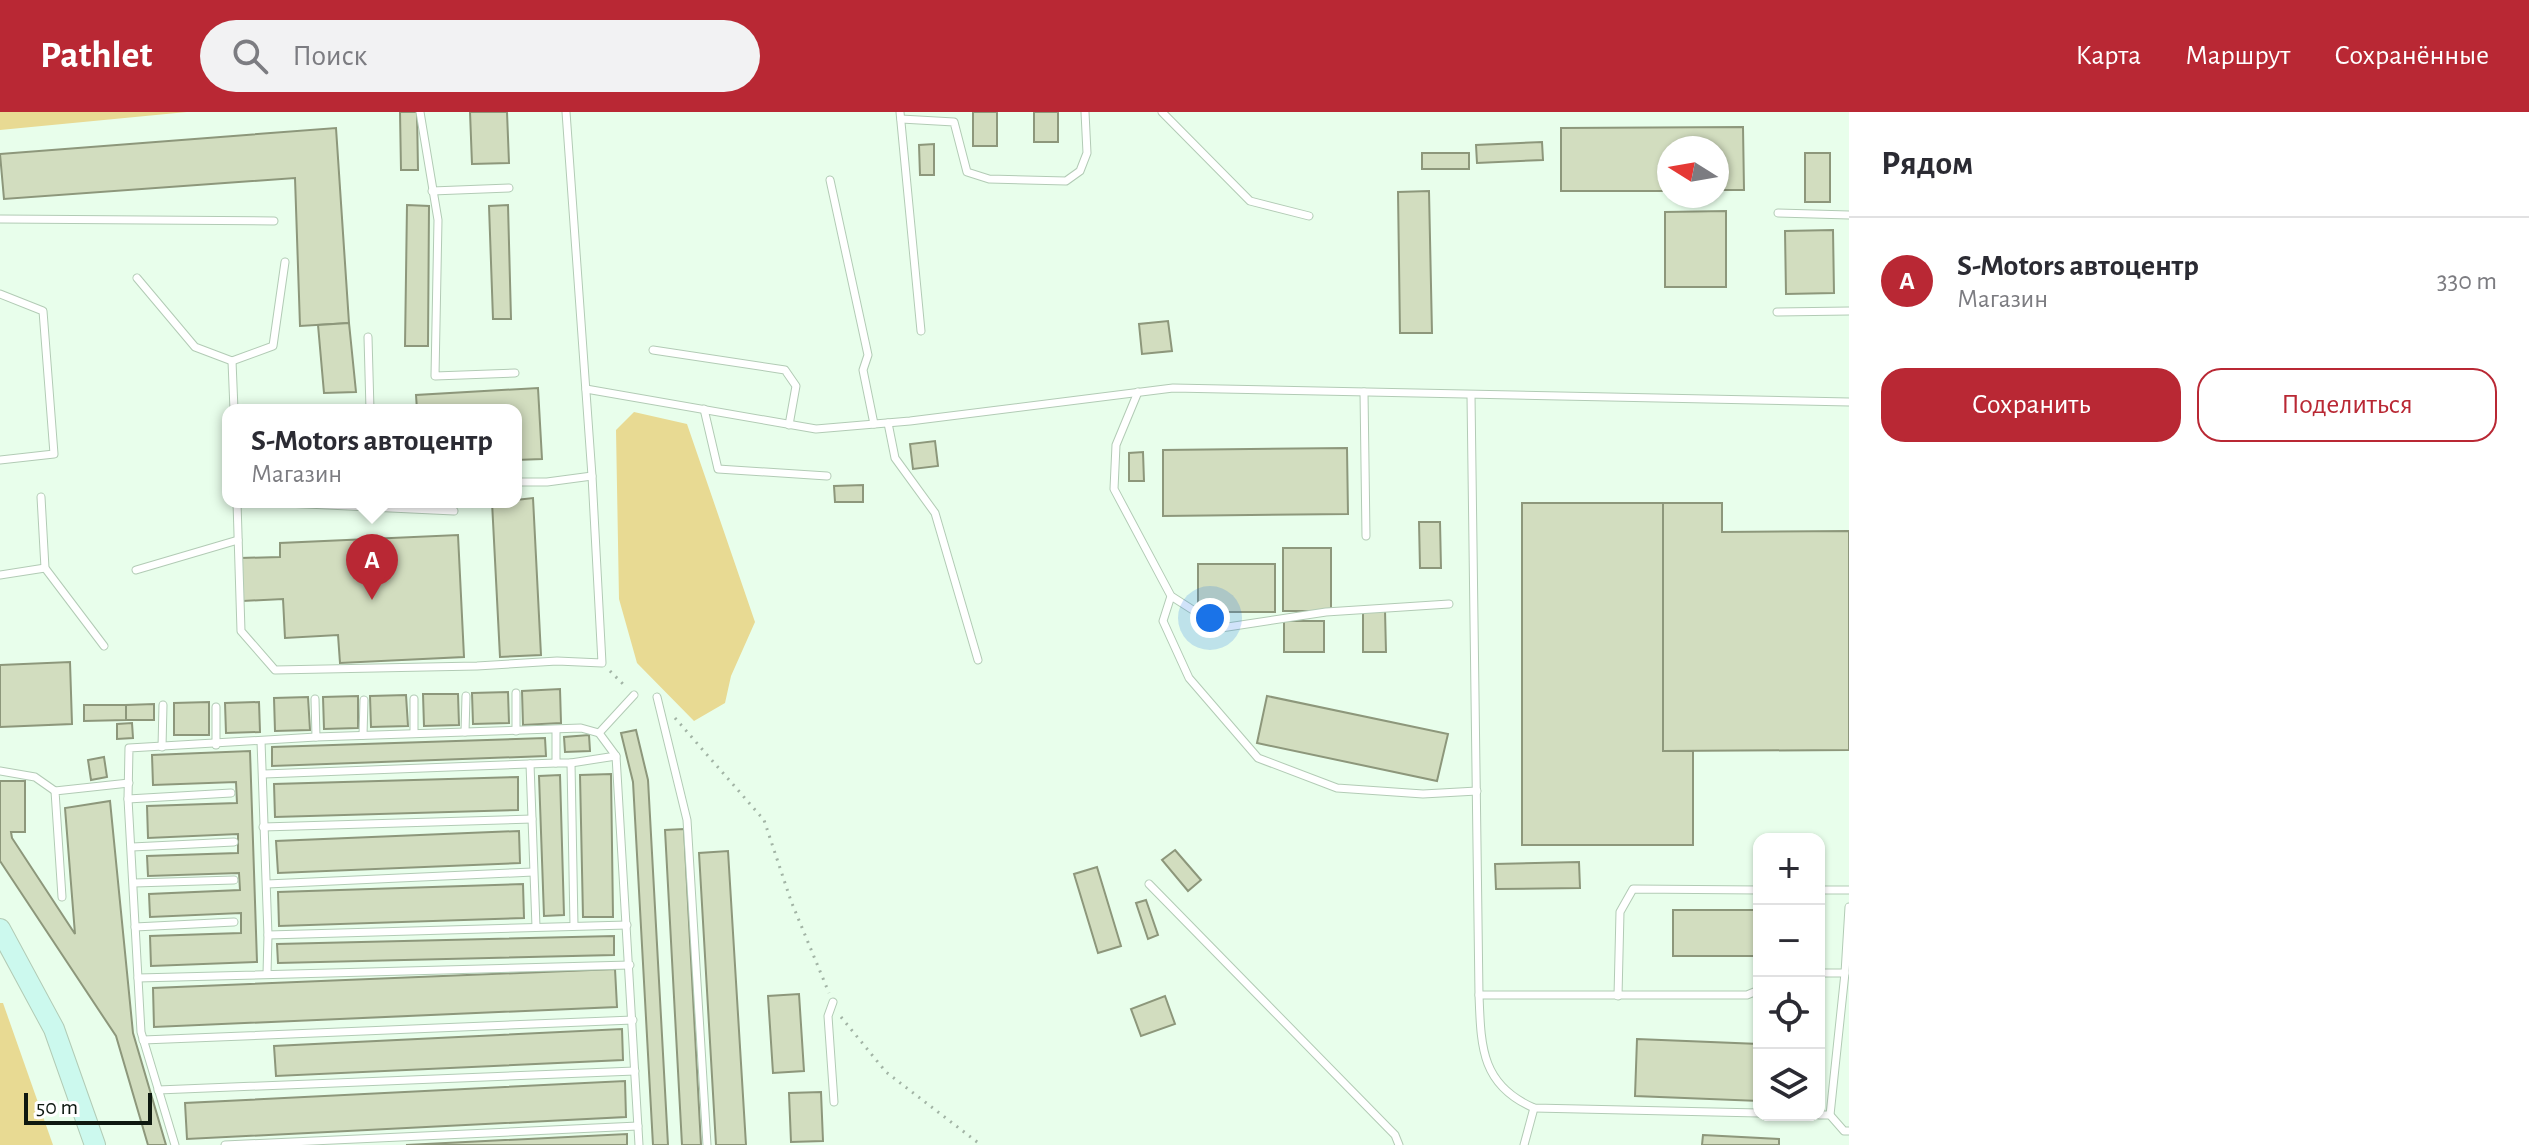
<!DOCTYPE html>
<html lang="ru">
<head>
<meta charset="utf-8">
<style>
  body { margin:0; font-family:"Alegreya Sans",sans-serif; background:#f2f2f3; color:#2b2b33 }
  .controls { position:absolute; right:24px; bottom:24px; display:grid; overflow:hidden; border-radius:16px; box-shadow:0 2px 6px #0004 }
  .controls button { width:72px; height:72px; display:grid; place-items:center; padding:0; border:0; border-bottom:2px solid #e1e1e2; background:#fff; color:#2b2b33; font:40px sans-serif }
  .compass { position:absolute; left:1657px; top:24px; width:72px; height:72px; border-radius:50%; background:#fff; box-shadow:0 2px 6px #0004; rotate:281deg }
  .scale { position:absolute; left:24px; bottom:20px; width:128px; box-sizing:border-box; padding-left:8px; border:4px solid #0e1810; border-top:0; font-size:22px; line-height:28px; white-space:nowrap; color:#0e1810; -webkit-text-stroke:6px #fff; paint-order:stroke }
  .you { position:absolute; left:1210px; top:506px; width:28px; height:28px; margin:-20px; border:6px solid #fff; border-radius:50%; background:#1a73e8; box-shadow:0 0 0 12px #1a73e833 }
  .badge { display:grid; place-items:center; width:52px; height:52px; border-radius:50%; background:#b92834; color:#fff; font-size:26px; font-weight:700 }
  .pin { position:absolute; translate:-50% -66px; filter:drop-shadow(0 2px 4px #0008) }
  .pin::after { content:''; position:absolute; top:42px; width:28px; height:24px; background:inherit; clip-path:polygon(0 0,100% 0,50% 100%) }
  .popup { position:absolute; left:222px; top:292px; width:300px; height:104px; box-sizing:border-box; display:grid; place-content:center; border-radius:16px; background:#fff; filter:drop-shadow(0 2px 6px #0005); font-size:26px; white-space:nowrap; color:#7c7c81 }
  .popup b { font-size:30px; color:#2b2b33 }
  .popup::after { content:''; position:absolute; left:50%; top:100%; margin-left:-16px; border:16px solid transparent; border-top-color:#fff }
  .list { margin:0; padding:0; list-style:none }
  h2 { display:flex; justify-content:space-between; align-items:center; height:104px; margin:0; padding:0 32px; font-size:34px }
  h2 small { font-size:26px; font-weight:400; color:#7c7c81 }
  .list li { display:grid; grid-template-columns:52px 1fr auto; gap:24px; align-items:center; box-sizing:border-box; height:128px; padding:0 32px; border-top:2px solid #e1e1e2 }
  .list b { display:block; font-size:30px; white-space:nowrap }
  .list p { margin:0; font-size:26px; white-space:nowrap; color:#7c7c81 }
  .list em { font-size:26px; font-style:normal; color:#7c7c81 }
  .actions { display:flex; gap:16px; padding:24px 32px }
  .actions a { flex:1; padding:18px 0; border:2px solid #b92834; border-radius:24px; text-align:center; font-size:28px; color:#b92834 }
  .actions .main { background:#b92834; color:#fff }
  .icon { flex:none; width:44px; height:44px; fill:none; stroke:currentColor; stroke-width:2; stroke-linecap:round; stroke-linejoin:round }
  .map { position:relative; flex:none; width:1849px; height:1033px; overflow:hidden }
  header { display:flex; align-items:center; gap:48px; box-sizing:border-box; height:112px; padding:0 40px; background:#b92834; color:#fff }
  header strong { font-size:38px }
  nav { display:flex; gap:44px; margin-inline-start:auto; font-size:28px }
  .search { width:560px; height:72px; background:#f2f2f3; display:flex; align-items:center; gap:20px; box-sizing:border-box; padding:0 28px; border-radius:44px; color:#7c7c81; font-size:30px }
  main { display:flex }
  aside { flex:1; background:#fff }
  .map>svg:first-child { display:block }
  .green { fill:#e8da93 }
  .building { fill:#d2ddbf; stroke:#8d977b; stroke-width:2 }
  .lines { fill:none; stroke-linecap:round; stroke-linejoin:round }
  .service-casing { stroke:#b2cbb5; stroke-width:9 }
  .secondary-casing { stroke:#b2cbb5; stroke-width:22 }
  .path { stroke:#a2b4a5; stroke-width:3; stroke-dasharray:2 6; stroke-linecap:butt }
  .service { stroke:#fff; stroke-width:7 }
  .secondary { stroke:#ccf9ee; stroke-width:20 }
</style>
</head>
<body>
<header>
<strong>Pathlet</strong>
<div class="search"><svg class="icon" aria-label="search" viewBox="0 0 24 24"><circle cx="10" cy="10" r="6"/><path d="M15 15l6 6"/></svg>Поиск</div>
<nav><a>Карта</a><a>Маршрут</a><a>Сохранённые</a></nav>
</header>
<main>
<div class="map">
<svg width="1849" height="1033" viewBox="0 0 1849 1033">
  <rect width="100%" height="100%" fill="#e8feeb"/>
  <g class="green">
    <path d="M 0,0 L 187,0 L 0,18 Z"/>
    <path d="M 634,300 L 687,312 L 755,510 L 731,564 L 725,591 L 694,609 L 637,551 L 619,487 L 616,318 Z"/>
    <path d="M 0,891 L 3,891 L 53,1033 L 0,1033 Z"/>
  </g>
  <g class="building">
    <path d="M 400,0 L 417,0 L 418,58 L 401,58 Z"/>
    <path d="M 470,0 L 507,0 L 509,51 L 472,52 Z"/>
    <rect x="973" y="0" width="24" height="34"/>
    <rect x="1034" y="0" width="24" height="30"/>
    <path d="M 1743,15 L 1744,78 L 1717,78 L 1717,36 L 1669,36 L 1669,79 L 1561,79 L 1561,16 Z"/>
    <path d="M 336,16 L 349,211 L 300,214 L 295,66 L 4,87 L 0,42 Z"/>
    <path d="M 1542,30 L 1543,48 L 1477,51 L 1476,33 Z"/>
    <path d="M 934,32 L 934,63 L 920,63 L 919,33 Z"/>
    <rect x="1422" y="41" width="47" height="16"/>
    <rect x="1805" y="41" width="25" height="49"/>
    <path d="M 1429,79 L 1432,221 L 1400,221 L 1398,80 Z"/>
    <path d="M 407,93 L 429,94 L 428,234 L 405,234 Z"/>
    <path d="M 508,93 L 511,207 L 493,207 L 489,94 Z"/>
    <path d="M 1726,99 L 1726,175 L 1665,175 L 1665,100 Z"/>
    <path d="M 1833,118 L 1834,181 L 1786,182 L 1785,119 Z"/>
    <path d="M 1168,209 L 1172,239 L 1142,242 L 1139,212 Z"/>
    <path d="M 349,211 L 356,280 L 324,281 L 318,213 Z"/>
    <path d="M 538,276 L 542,347 L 516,348 L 516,298 L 417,298 L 416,283 Z"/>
    <path d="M 935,329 L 938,354 L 913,357 L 910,332 Z"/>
    <path d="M 1347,336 L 1348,402 L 1163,404 L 1163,338 Z"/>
    <path d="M 1143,340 L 1144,369 L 1129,369 L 1129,341 Z"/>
    <path d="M 863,373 L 863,390 L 835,390 L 834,374 Z"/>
    <path d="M 533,386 L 541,543 L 500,545 L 492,390 L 516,390 L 516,388 Z"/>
    <path d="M 1522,391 L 1663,391 L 1663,639 L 1693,639 L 1693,733 L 1522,733 Z"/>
    <path d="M 1663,391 L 1722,391 L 1722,420 L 1849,419 L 1849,638 L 1663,639 Z"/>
    <path d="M 1419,410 L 1440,410 L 1441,456 L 1420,456 Z"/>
    <path d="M 458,423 L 464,545 L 340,551 L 338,523 L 285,526 L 283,487 L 243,489 L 241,446 L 280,445 L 280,431 Z"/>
    <rect x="1283" y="436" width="48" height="63"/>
    <rect x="1198" y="452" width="77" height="48"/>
    <path d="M 1385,498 L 1386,540 L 1363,540 L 1363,499 Z"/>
    <rect x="1284" y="509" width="40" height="31"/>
    <path d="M 70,550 L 72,612 L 0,615 L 0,553 Z"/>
    <path d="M 560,577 L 561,611 L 523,613 L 522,579 Z"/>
    <path d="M 508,580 L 509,611 L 473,612 L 472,581 Z"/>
    <path d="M 423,582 L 458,582 L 459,613 L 424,614 Z"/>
    <path d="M 406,583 L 408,614 L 371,615 L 370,584 Z"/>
    <path d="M 358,584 L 358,616 L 324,617 L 323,585 Z"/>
    <path d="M 1267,584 L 1448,622 L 1437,669 L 1257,631 Z"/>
    <path d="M 308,585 L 310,618 L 275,619 L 274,586 Z"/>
    <path d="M 209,590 L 209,623 L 174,623 L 174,591 Z"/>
    <path d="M 259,590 L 260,620 L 226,621 L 225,591 Z"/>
    <path d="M 154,592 L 154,608 L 126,608 L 126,593 Z"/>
    <path d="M 84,593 L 126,593 L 126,608 L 84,609 Z"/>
    <path d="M 132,611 L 133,626 L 117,627 L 117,612 Z"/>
    <path d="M 636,618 L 648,668 L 668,1033 L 653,1033 L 633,670 L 621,621 Z"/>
    <path d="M 589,623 L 590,639 L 565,640 L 564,625 Z"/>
    <path d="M 545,626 L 546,644 L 272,654 L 272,635 Z"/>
    <path d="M 250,639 L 257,850 L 151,854 L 150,824 L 241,821 L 241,801 L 150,805 L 149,782 L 240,778 L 239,761 L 148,764 L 147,744 L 238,741 L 238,722 L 148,726 L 147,694 L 237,691 L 236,670 L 153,673 L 152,643 Z"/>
    <path d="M 104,645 L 107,665 L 91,668 L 88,648 Z"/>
    <path d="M 611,662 L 613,805 L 583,805 L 580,663 Z"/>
    <path d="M 560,663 L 564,803 L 544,804 L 539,664 Z"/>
    <path d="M 518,665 L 518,698 L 275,705 L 274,672 Z"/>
    <path d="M 0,669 L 25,669 L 25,720 L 11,720 L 12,726 L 75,822 L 65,696 L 110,689 L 133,921 L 166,1033 L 148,1033 L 116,924 L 0,749 Z"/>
    <path d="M 684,717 L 701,1033 L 682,1033 L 665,718 Z"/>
    <path d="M 519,719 L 520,751 L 278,761 L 276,729 Z"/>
    <path d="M 1175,738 L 1201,768 L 1188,779 L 1162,748 Z"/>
    <path d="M 728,739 L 746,1033 L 716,1033 L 699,741 Z"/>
    <path d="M 1579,750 L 1580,776 L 1496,777 L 1495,752 Z"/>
    <path d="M 1097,755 L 1121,834 L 1098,841 L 1074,762 Z"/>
    <path d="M 523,772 L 524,806 L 279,814 L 278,780 Z"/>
    <path d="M 1146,788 L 1158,823 L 1148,827 L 1136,791 Z"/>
    <rect x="1673" y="798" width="86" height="46"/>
    <path d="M 614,824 L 614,843 L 278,851 L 277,832 Z"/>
    <path d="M 615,857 L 617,895 L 154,915 L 153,876 Z"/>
    <path d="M 799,882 L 804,959 L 773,961 L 768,884 Z"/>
    <path d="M 1165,884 L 1175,912 L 1141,924 L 1131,897 Z"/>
    <path d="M 622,917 L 623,948 L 276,964 L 274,934 Z"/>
    <path d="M 1637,927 L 1759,932 L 1759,989 L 1635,984 Z"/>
    <path d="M 625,969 L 626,1005 L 187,1027 L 185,991 Z"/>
    <path d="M 821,980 L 823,1029 L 791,1030 L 789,981 Z"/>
    <path d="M 627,1022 L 627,1033 L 406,1033 Z"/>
    <path d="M 1703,1023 L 1779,1027 L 1779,1033 L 1702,1033 Z"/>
  </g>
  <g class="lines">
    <g class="service-casing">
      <g id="service">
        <path d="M 420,0 L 438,108 L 435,264 L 515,261"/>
        <path d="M 900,0 L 921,219"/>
        <path d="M 1162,0 L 1250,89 L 1309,104"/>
        <path d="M 901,7 L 954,10 L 967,60 L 989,67 L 1066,69 L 1080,59 L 1087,41 L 1085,0"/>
        <path d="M 830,68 L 868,243 L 863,258 L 874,312"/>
        <path d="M 432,79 L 509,76"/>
        <path d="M 1778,101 L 1849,103"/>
        <path d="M 0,107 L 274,109"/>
        <path d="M 137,166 L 195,235 L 232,249 L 273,234 L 285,150"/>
        <path d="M 0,182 L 43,199 L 54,342 L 0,348"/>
        <path d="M 1777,200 L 1849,199"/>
        <path d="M 368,225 L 370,298"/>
        <path d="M 653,238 L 785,258 L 796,274 L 789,313"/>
        <path d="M 232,249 L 234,298"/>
        <path d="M 586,277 L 816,317 L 910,309 L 1173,276 L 1849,290"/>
        <path d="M 1138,280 L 1116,333 L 1114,377 L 1171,484 L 1221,516 L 1326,500 L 1449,492"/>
        <path d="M 1364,280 L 1366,424"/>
        <path d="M 1471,283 L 1479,883 C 1481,935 1481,973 1534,996 L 1759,1001"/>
        <path d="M 704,297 L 718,357 L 827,364"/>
        <path d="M 888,311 L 895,346 L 935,401 L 978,548"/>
        <path d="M 516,370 L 547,370 L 592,364"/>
        <path d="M 41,385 L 45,456 L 104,534"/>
        <path d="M 237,390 L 241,519 L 275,558 L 477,554 L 557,549 L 602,551 L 592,364 L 566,0"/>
        <path d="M 264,390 L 454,399"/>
        <path d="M 136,458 L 238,428"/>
        <path d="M 0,463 L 45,456"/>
        <path d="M 1171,484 L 1163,509 L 1189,566 L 1258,646 L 1337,676 L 1423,682 L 1477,679"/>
        <path d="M 657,585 L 687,708 L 707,1033"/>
        <path d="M 315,587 L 316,625"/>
        <path d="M 414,587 L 414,621"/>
        <path d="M 556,618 L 556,651 L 571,651 L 574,814"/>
        <path d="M 516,619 L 516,581"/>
        <path d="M 465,620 L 466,584"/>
        <path d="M 599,621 L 634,583"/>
        <path d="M 363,623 L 364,588"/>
        <path d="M 261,629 L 268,823 L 267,862"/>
        <path d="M 216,633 L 216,595"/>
        <path d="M 162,635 L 163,593"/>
        <path d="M 571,651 L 616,644"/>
        <path d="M 530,652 L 536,815"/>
        <path d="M 0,659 L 35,665 L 55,679"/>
        <path d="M 264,662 L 556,651"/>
        <path d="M 128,687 L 231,681"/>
        <path d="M 263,715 L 532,707"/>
        <path d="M 132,735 L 234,730"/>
        <path d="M 134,771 L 234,768"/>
        <path d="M 267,772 L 533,760"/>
        <path d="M 1149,772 L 1395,1023 L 1399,1033"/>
        <path d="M 1819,778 L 1849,778"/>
        <path d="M 62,785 L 55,679 L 129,671"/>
        <path d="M 135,815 L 234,810"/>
        <path d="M 268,823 L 627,813"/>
        <path d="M 1819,861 L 1845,861"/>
        <path d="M 138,866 L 630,853"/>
        <path d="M 1479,883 L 1747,883 L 1759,878"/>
        <path d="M 1618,884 L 1620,800 L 1633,777 L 1759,778"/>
        <path d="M 833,890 L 828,904 L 834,990"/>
        <path d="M 143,928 L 633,908"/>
        <path d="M 158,978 L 635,959"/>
        <path d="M 1819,1003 L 1830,1003 L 1844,1019 L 1849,1019"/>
        <path d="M 1830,1003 L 1845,861 L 1849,795"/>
        <path d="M 175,1033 L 141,920 L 128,687 L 129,636 L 316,625 L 581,616 L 599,621 L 616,644 L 639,1033"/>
        <path d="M 225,1033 L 638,1014"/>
        <path d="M 1524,1033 L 1534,996"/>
      </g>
    </g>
    <g class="secondary-casing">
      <path id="secondary" d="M 0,817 L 54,917 L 95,1033"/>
    </g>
    <g class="path">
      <path d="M 610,559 L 625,574"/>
      <path d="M 675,606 L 764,708 L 791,789 L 829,881"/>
      <path d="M 841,905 L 886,960 L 981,1033"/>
    </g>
    <use href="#service" class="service"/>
    <use href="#secondary" class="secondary"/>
  </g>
</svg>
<div class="controls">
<button>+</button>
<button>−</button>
<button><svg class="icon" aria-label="locate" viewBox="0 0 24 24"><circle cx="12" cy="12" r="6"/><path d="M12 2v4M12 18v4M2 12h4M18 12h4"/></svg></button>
<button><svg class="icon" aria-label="layers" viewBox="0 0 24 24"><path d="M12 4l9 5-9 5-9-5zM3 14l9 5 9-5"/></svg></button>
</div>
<svg class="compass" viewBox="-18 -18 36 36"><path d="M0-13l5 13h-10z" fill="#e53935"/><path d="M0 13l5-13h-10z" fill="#7c7c81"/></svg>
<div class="scale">50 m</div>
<div class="you"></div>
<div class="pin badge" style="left:372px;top:488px">A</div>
<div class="popup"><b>S-Motors автоцентр</b>Магазин</div>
</div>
<aside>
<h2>Рядом<small></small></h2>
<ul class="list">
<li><span class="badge">A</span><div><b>S-Motors автоцентр</b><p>Магазин</p></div><em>330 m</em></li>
</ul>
<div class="actions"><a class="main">Сохранить</a><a>Поделиться</a></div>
</aside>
</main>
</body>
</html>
